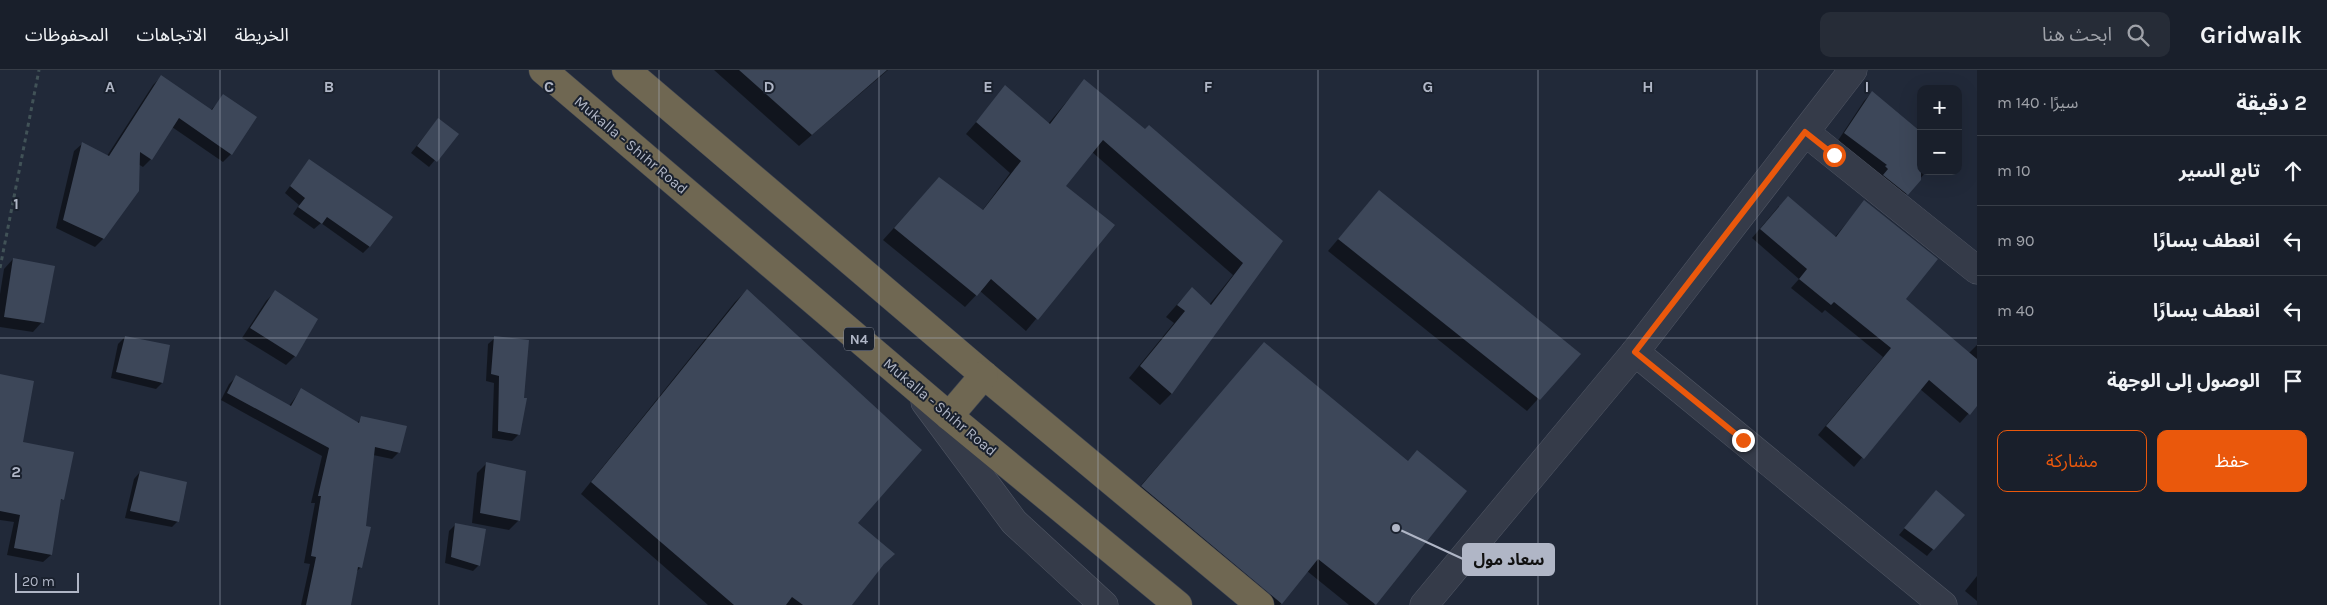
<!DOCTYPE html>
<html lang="ar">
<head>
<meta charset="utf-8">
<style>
  body { margin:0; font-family:Karla,"Noto Sans Arabic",sans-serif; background:#262c37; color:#f1f3f6; direction:rtl }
  .controls { position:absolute; right:15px; top:15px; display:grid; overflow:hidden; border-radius:10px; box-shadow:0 5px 20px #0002 }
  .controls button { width:45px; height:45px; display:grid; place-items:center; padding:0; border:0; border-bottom:1px solid #373d47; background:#191f2b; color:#f1f3f6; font:25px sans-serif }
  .scale { position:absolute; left:15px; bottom:12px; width:64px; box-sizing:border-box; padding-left:5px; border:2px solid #b0b6c6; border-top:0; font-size:14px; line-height:18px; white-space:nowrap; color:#b0b6c6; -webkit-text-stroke:4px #1a212e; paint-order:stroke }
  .stop { position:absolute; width:15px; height:15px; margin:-11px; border:4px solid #ea580c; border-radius:50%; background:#fff }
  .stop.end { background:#ea580c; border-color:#fff; box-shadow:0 1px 5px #0008 }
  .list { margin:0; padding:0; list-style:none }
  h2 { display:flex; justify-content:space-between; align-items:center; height:65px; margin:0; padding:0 20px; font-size:21px }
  h2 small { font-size:16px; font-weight:400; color:#9fa2a9 }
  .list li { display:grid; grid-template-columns:32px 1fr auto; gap:15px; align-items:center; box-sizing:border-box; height:70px; padding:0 20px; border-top:1px solid #373d47 }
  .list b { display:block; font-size:19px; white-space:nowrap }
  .list em { font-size:16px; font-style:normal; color:#9fa2a9 }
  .actions { display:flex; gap:10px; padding:15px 20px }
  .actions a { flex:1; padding:11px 0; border:1px solid #ea580c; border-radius:10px; text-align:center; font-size:18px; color:#ea580c }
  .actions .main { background:#ea580c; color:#fff }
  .icon { flex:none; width:28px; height:28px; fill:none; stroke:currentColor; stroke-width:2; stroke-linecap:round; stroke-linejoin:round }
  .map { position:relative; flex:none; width:1977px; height:535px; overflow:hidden; direction:ltr }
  header { display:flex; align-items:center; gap:30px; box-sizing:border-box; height:70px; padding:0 25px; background:#191f2b; border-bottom:1px solid #373d47 }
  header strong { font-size:24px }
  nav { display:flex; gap:28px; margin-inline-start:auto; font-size:18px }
  .search { width:350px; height:45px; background:#262c37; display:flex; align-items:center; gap:12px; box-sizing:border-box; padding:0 18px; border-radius:10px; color:#9fa2a9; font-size:19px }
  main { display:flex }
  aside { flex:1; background:#191f2b }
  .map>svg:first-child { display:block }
  .shadow { fill:#0007 }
  .building { fill:#3d4759 }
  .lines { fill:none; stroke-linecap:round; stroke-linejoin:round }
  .minor-casing { stroke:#505664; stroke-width:29 }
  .highway-casing { stroke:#3d4351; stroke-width:29 }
  .path { stroke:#415257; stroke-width:3; stroke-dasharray:4 4; stroke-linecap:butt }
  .minor { stroke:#353b49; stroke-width:28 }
  .highway { stroke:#6f6752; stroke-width:28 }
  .route { stroke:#ea580c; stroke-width:6 }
  .grid { fill:none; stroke:#b0b6c6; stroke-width:1; stroke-opacity:0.55 }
  .labels { text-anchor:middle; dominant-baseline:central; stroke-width:4; stroke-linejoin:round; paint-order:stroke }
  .shield { fill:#1a212e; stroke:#838998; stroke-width:1 }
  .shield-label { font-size:14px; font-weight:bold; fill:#b0b6c6 }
  .street-label { font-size:15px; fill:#b0b6c6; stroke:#1a212e }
  .grid-label { font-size:16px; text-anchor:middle; font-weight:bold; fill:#b0b6c6; stroke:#1a212e; stroke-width:4; stroke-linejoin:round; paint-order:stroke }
  .leader { fill:none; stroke:#b0b6c6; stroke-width:2 }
  .callout-dot { fill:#b0b6c6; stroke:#1a212e; stroke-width:2 }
  .callout { fill:#b0b6c6; stroke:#b0b6c6; stroke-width:2 }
  .callout-label { font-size:16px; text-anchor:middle; font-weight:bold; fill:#111 }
</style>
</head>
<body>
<header>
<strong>Gridwalk</strong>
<div class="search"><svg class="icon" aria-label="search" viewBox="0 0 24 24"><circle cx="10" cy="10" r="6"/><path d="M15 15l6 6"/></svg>ابحث هنا</div>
<nav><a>الخريطة</a><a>الاتجاهات</a><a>المحفوظات</a></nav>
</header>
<main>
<aside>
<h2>2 دقيقة<small>سيرًا · 140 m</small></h2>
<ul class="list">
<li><svg class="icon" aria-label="ahead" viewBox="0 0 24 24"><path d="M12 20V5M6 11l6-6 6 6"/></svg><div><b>تابع السير</b></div><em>10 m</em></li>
<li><svg class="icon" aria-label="left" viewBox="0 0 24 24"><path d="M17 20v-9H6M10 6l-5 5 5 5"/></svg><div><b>انعطف يسارًا</b></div><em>90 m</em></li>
<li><svg class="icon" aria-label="left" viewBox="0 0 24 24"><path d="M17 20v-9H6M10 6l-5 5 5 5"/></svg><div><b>انعطف يسارًا</b></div><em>40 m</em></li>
<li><svg class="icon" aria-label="arrive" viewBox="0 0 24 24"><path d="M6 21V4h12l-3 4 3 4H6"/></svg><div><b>الوصول إلى الوجهة</b></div></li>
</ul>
<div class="actions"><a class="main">حفظ</a><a>مشاركة</a></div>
</aside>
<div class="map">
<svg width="1977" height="535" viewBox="0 0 1977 535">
  <rect width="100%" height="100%" fill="#212939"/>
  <g class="shadow">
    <path d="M 714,0 L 888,0 L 799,76 Z"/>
    <path d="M 161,7 L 211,40 L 224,26 L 231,84 L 223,92 L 172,57 L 151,89 L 143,97 L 138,94 L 103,169 L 95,177 L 56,158 L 74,81 L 82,74 L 107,86 L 153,15 Z"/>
    <path d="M 1084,11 L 1281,171 L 1171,324 L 1160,335 L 1129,308 L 1174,253 L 1166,247 L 1181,230 L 1192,219 L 1209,235 L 1233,205 L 1092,82 L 1064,116 L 1113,156 L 1026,261 L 980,221 L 965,237 L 883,170 L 939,108 L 982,141 L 1010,103 L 966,64 L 1006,17 L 1048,54 Z"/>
    <path d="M 1872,23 L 1921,101 L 1927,101 L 1899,132 L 1878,105 L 1879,104 L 1837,72 L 1864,31 Z"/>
    <path d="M 438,49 L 457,64 L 429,97 L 411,83 Z"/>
    <path d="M 309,90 L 370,176 L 363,183 L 321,153 L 314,159 L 293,144 L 299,135 L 285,123 Z"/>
    <path d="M 1865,131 L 1904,229 L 1969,283 L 1977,275 L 1977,334 L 1960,353 L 1920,319 L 1854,397 L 1818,365 L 1883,287 L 1825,240 L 1822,243 L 1791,218 L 1799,209 L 1752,168 L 1779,136 L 1835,167 Z"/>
    <path d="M 1368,134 L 1579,284 L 1527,341 L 1328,181 Z"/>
    <path d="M 13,189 L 42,252 L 33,262 L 0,257 L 0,224 L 4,199 Z"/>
    <path d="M 747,220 L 856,453 L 880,498 L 851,535 L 708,535 L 581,424 L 735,232 Z"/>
    <path d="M 275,222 L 295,286 L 286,295 L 242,268 L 266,231 Z"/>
    <path d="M 125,267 L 162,313 L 156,319 L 111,308 L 118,274 Z"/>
    <path d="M 495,268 L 518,365 L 512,371 L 492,368 L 494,313 L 486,311 L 488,274 Z"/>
    <path d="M 1264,274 L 1407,392 L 1465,422 L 1374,535 L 1349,535 L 1307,501 L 1280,535 L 1257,535 L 1130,428 Z"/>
    <path d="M 0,305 L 22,373 L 62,429 L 59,432 L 51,485 L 43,492 L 7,485 L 14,452 L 0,450 Z"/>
    <path d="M 236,307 L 289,336 L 301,320 L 357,353 L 362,348 L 399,382 L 392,389 L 373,385 L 361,497 L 356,502 L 350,535 L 301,535 L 310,494 L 304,493 L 315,433 L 311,433 L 322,386 L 221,330 L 229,314 Z"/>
    <path d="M 486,394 L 519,450 L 509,460 L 472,453 L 477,403 Z"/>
    <path d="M 140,402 L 178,451 L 172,457 L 125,448 L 134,409 Z"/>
    <path d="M 1936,421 L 1933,479 L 1927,486 L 1899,465 Z"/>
    <path d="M 456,454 L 479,495 L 473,501 L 445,493 L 449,461 Z"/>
    <path d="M 1977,506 L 1977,531 L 1965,521 Z"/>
  </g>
  <g class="building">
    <path d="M 739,0 L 887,0 L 812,65 Z"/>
    <path d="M 161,5 L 212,40 L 223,24 L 257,47 L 232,85 L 179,48 L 152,90 L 140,82 L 139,121 L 104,169 L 63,150 L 82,72 L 109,86 Z"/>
    <path d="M 1084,9 L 1145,59 L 1149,55 L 1283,171 L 1172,324 L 1140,296 L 1185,241 L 1177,235 L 1192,217 L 1211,235 L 1243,193 L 1103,70 L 1066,116 L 1115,155 L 1038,250 L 991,209 L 977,226 L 894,158 L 939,107 L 983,140 L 1021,91 L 976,52 L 1005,15 L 1050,54 Z"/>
    <path d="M 1872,21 L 1921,62 L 1921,110 L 1908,125 L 1883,105 L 1888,99 L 1885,96 L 1887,95 L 1844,63 Z"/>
    <path d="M 438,48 L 459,64 L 437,92 L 417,76 Z"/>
    <path d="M 309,89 L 393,147 L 370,177 L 327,147 L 322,154 L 298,137 L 305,128 L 290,116 Z"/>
    <path d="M 1379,120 L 1581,284 L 1540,330 L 1338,169 Z"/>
    <path d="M 1788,126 L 1836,167 L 1864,130 L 1938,189 L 1906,229 L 1977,289 L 1977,336 L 1970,345 L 1929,310 L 1864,389 L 1826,356 L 1891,278 L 1834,232 L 1831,235 L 1799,209 L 1807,199 L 1760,159 Z"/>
    <path d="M 13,188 L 55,196 L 44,253 L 4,247 Z"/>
    <path d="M 747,219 L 922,380 L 858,453 L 895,484 L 884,494 L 852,535 L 803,535 L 792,527 L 786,535 L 734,535 L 591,412 Z"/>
    <path d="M 275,220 L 318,249 L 296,287 L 250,258 Z"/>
    <path d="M 125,266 L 170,275 L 163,313 L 116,302 Z"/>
    <path d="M 494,266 L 529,270 L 524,328 L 527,328 L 520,365 L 498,361 L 499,306 L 491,304 Z"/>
    <path d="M 1264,272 L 1408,391 L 1417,380 L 1467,421 L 1376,535 L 1318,489 L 1282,534 L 1141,416 Z"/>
    <path d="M 0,304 L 34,311 L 23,372 L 74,382 L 64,430 L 61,429 L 52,485 L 14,478 L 20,445 L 0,441 Z"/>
    <path d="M 236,305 L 291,336 L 301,318 L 359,353 L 361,346 L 407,356 L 400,383 L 375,377 L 366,456 L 371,457 L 362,498 L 358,497 L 351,535 L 306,535 L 316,487 L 311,486 L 321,426 L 318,426 L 329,378 L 227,323 Z"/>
    <path d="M 486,392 L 526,401 L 520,451 L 480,443 Z"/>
    <path d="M 140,401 L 187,412 L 179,452 L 130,441 Z"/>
    <path d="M 1936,420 L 1965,445 L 1934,480 L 1904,458 Z"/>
    <path d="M 455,453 L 486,459 L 480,496 L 451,487 Z"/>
  </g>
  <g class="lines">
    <g class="minor-casing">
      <g id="minor">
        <path d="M 1805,62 L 1977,200"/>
        <path d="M 1635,282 L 1943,535"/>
        <path d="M 925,332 L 1014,452 L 1104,535"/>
        <path d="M 1424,535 L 1635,282 L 1853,0"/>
      </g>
    </g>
    <g class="highway-casing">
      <g id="highway">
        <path d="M 543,0 L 949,346 L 1178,535"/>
        <path d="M 626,0 L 984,305 L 1260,535"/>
        <path d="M 949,346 L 984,305"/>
      </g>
    </g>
    <path class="path" d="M 0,198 L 39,0"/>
    <use href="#minor" class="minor"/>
    <use href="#highway" class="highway"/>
  </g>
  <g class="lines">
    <path class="route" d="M 1743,370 L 1635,282 L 1805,62 L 1834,85"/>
  </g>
  <path class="grid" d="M 220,0 L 220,535M 439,0 L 439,535M 659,0 L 659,535M 879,0 L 879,535M 1098,0 L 1098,535M 1318,0 L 1318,535M 1538,0 L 1538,535M 1757,0 L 1757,535M 0,268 L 1977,268"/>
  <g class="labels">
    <rect class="shield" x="844" y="257.5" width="30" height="23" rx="4"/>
    <g class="shield-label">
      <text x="859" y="269">N4</text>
    </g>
    <g class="street-label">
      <text transform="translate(631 75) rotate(40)">Mukalla - Shihr Road</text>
      <text transform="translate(940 337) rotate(40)">Mukalla - Shihr Road</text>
    </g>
  </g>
  <g class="grid-label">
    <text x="110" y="22">A</text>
    <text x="329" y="22">B</text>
    <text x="549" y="22">C</text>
    <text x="769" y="22">D</text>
    <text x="988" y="22">E</text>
    <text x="1208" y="22">F</text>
    <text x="1428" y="22">G</text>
    <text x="1648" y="22">H</text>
    <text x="1867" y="22">I</text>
    <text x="16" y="139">1</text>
    <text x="16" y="407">2</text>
  </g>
  <path class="leader" d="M1396 458L1463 489"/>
  <circle class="callout-dot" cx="1396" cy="458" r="5"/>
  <rect class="callout" x="1463" y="474" width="91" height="31" rx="5"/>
  <g class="callout-label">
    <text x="1509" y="495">سعاد مول</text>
  </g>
</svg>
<div class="controls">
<button>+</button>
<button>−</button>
</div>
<div class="scale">20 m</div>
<div class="stop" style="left:1834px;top:85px"></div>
<div class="stop end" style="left:1743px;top:370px"></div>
</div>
</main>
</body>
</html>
